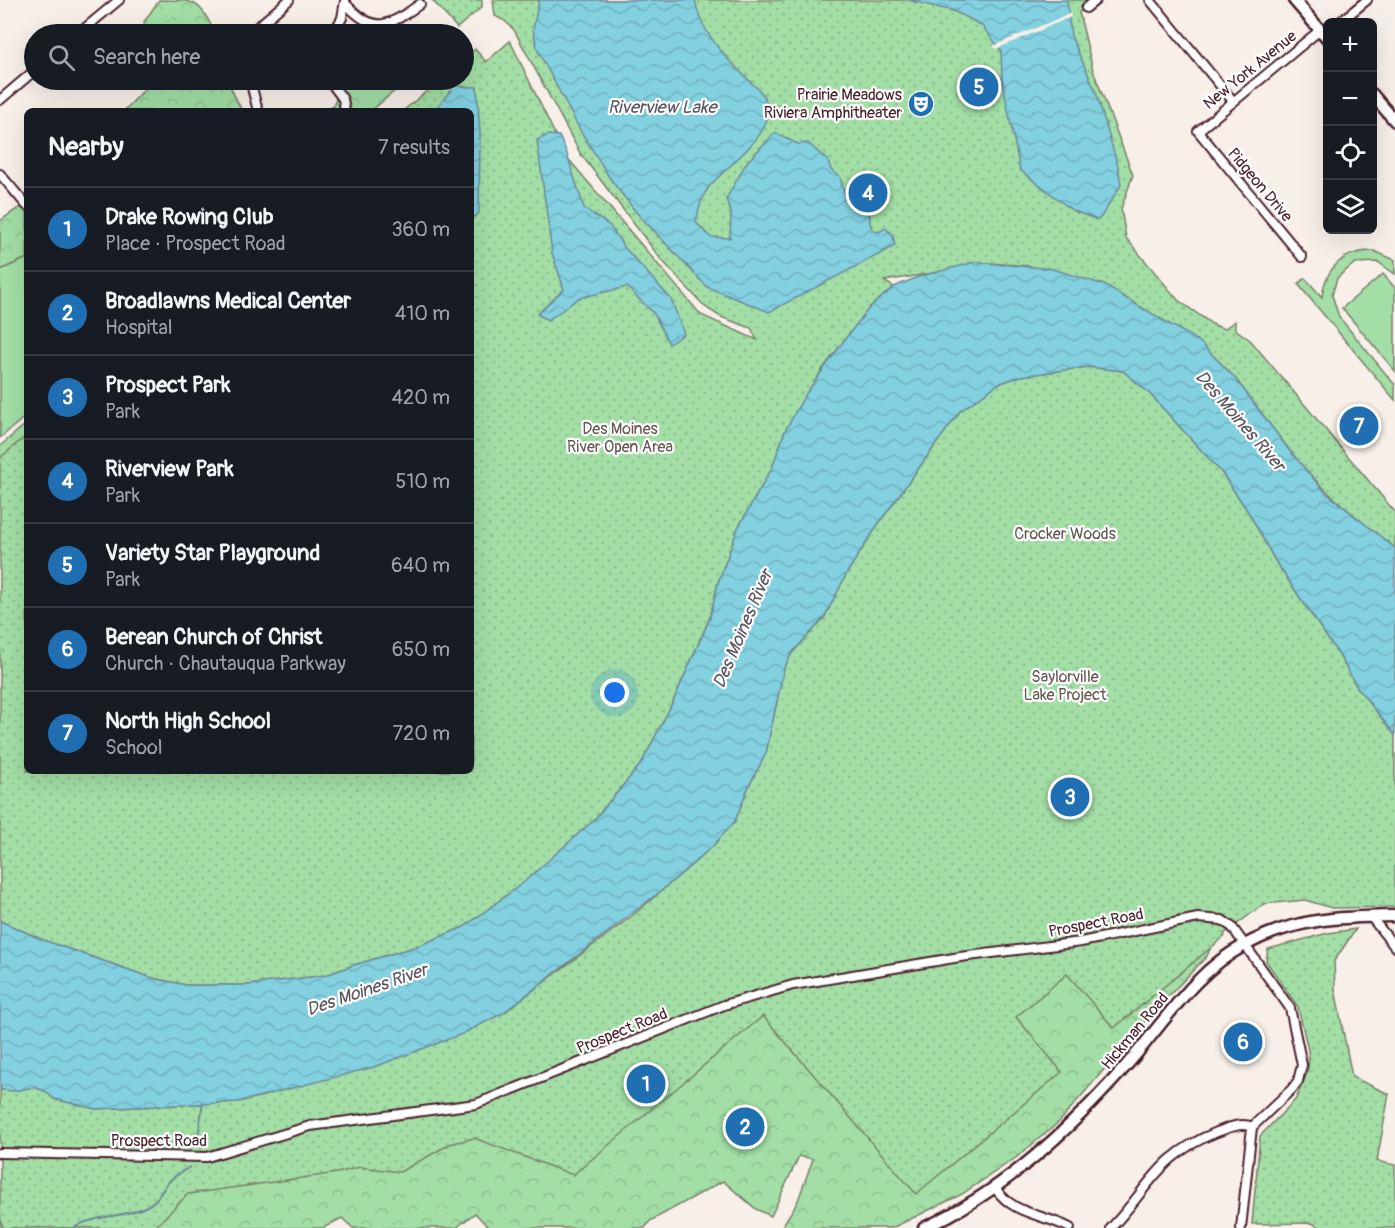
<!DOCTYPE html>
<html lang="en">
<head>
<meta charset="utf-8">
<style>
  body { margin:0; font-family:Pangolin,sans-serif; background:#20242c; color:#f1f3f6 }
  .controls { position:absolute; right:18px; top:18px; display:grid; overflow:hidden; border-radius:9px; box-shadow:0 6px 24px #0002 }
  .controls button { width:54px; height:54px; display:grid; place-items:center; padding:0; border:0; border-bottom:2px solid #363941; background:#171b24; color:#f1f3f6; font:30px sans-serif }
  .you { position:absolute; left:615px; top:693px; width:21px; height:21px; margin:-15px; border:4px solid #fff; border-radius:50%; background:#1a73e8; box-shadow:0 0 0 9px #1a73e833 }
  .badge { display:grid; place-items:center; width:39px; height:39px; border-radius:50%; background:#1f6fb2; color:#fff; font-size:20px; font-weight:700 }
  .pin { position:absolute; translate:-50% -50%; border:3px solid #fff; box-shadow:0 2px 6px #0006 }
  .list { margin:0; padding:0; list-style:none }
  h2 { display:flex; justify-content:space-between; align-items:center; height:78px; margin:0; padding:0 24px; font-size:26px }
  h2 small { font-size:20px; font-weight:400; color:#9ea1a6 }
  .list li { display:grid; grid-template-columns:39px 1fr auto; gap:18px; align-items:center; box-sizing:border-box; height:84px; padding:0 24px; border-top:2px solid #363941 }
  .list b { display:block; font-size:22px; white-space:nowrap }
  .list p { margin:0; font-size:20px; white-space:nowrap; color:#9ea1a6 }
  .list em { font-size:20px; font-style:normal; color:#9ea1a6 }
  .icon { flex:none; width:33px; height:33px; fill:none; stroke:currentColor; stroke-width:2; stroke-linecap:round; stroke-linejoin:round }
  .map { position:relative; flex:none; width:1395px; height:1228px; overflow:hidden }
  .search { position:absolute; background:#171b24; box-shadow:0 6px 24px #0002; left:24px; top:24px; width:450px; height:66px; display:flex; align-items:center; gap:15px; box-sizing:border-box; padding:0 21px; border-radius:33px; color:#9ea1a6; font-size:22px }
  .panel { position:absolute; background:#171b24; box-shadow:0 6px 24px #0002; left:24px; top:108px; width:450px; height:666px; border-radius:9px }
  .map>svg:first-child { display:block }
  .grass { fill:#a2dea5; stroke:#767e68; stroke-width:1.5 }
  .forest { fill:url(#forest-crowns); stroke:#767e68; stroke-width:1.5 }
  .park { fill:url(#park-dots); stroke:#767e68; stroke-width:1.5 }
  .water { fill:url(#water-waves); stroke:#6c8998; stroke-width:1.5 }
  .pier { fill:#f8efe8 }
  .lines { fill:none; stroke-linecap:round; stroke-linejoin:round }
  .stream { stroke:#6c8998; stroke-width:2 }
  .minor-casing { stroke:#4a1f2b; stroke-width:12 }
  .secondary-casing { stroke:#4a1f2b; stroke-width:15 }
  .minor { stroke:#fff; stroke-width:8 }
  .secondary { stroke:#fff; stroke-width:10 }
  .labels { text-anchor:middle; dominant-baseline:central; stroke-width:4.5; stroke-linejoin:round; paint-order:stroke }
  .street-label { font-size:16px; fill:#4a1f2b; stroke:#fff }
  .poi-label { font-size:16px; fill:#4a1f2b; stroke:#fff; text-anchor:end }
  .park-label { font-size:16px; fill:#645850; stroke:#fff }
  .water-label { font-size:18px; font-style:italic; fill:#5b5461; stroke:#fff }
</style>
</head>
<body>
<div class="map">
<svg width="1395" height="1228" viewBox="0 0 1395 1228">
  <defs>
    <pattern id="forest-crowns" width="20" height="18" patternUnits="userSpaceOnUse" patternTransform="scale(1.5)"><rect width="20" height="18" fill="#a2dea5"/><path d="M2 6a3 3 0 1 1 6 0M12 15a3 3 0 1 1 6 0" fill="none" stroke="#8dbe8e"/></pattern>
    <pattern id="park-dots" width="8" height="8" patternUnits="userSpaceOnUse" patternTransform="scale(1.5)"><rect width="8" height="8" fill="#a2dea5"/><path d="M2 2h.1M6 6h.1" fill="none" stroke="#8dbe8e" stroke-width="1.8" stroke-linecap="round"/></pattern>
    <pattern id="water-waves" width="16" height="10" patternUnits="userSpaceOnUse" patternTransform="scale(1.5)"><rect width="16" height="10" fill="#82d0e0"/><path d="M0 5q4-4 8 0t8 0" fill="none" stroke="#72b2c0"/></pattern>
  </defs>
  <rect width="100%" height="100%" fill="#f8efe8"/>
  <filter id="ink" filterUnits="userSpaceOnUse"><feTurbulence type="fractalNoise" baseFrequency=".0167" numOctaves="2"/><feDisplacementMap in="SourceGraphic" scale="12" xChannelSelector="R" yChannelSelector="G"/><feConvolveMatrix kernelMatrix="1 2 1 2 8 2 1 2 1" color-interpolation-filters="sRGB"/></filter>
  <g filter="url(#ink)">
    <g class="grass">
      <path d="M 1374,251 L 1395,260 L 1395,274 L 1378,262 L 1355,263 L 1337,278 L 1332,295 L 1339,317 L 1395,385 L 1395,400 L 1298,284 L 1305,278 L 1322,297 C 1325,268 1344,250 1374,251 Z"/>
      <path d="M 27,258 L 27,415 L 0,438 L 0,270 Z"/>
      <path d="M 1383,274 L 1395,288 L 1395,371 L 1342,308 Z"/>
    </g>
    <g class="forest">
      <path d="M 159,0 C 195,0 200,0 215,34 L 146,34 L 144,22 Z"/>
      <path d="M 147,80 L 227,80 L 242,111 L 124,111 L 144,90 Z"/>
      <path d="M 341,80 L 400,80 L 399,87 L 371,111 L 324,111 L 334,106 Z"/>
      <path d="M 27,202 L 27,258 L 0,270 L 0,221 Z"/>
      <path d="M 27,423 L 27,451 L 0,467 L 0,446 Z"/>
      <path d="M 1210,949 L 1207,956 L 1154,1011 L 1060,1121 L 1017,1157 L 962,1194 L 892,1228 L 781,1228 L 797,1203 L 813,1159 L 799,1156 L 771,1216 L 756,1209 L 723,1181 L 650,1221 L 645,1228 L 489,1228 L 475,1213 L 456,1228 L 353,1228 L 342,1218 L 323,1228 L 0,1228 L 0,1213 L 766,1003 Z"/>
    </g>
    <g class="park">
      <path d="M 432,0 L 482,0 L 482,7 L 457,28 Z"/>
      <path d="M 493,0 L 1089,0 L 1083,5 L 1086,8 L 1079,12 L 1093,70 L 1133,175 L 1121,209 L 1126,238 L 1178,300 L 1212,324 L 1224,329 L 1235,321 L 1235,329 L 1250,340 L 1395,512 L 1395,548 C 1361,521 1328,496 1300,463 C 1260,416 1232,361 1178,329 L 1030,266 L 976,262 L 946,271 L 884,281 L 894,287 L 870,307 L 822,370 L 785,431 L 772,468 L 738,528 L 718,583 L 710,617 L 672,704 L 641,764 L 594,820 L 525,882 L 464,927 L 418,946 L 354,965 L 326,975 L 248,985 L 186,985 L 152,978 L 43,940 L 0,921 L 0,458 L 27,435 L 27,771 L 471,771 L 471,111 L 403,111 L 440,80 L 464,80 L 464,59 L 475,49 L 486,62 L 510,41 L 565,155 L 701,315 L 757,340 L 751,328 L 721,317 L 705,307 L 660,258 L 580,153 L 514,30 L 505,21 L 495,16 Z"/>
      <path d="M 1088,367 L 1123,371 L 1148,392 L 1222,473 L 1247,510 L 1276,562 L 1339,655 L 1357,687 L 1395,735 L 1395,907 L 1332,908 L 1305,900 L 1264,904 L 1224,934 L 1225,936 L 1114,1028 L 1067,974 L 1016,1017 L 1062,1072 L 916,1194 L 763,1016 L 573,1175 L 474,1138 L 450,1144 L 400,1172 L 360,1167 L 337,1173 L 188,1194 L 154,1228 L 3,1228 L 0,1217 L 0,1087 L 2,1090 L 34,1087 L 45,1091 L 54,1099 L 96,1109 L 238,1102 L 263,1096 L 438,1043 L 503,1013 L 632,916 L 702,856 L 735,821 L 748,788 L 766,753 L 784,668 L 792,653 L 824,618 L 848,571 L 879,523 L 960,411 L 998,384 L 1021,376 Z"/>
      <path d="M 1356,929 L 1334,961 L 1335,989 L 1352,1077 L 1389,1094 L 1377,1161 L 1395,1165 L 1395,1228 L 1321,1228 L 1312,1223 L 1252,1224 L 1260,1136 L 1296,1099 L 1308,1071 L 1309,1054 L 1298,1007 L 1266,961 L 1268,949 L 1328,933 Z"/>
    </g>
    <g class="water">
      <path d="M 539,0 L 695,0 C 701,36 732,64 758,89 C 793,123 729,162 709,187 C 701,197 699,210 696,222 L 710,237 L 730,238 L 731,212 L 726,199 L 747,162 L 775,133 L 798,144 L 808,143 L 828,161 L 831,170 L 840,176 L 844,193 L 854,197 L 870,215 C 869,224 870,229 879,232 L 885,228 L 893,235 L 895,246 L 769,312 L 707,287 L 636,212 L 611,180 L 580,130 L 538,51 L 533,30 Z"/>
      <path d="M 908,0 L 1067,0 L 1071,36 L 1096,92 L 1118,166 L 1121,185 L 1101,217 L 1097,220 L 1072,210 L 1020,170 L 1002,80 L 1001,50 L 982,26 L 970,19 L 953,11 Z"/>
      <path d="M 454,86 L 477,87 L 480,133 L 479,213 L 471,220 L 471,111 L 434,111 Z"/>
      <path d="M 548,135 L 559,136 L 566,151 L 584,208 L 610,226 L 624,247 L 671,299 L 684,334 L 669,344 L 654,314 L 627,287 L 579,298 L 548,320 L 537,314 L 564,289 L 552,253 L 537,140 Z"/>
      <path d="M 975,262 L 1053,269 L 1104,285 L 1200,342 L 1235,378 L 1289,450 L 1325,492 L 1395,548 L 1395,735 L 1357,687 L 1339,655 L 1276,562 L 1247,510 L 1222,473 L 1148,392 L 1123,371 L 1088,367 L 1021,376 L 998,384 L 960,411 L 879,523 L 848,571 L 824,618 L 792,653 L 784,668 L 766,753 L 748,788 L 735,821 L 713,846 L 661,891 L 503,1013 L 462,1034 L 374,1067 L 238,1102 L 96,1109 L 54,1099 L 45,1091 L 34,1087 L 14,1091 L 2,1090 L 0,1087 L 0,921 L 43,940 L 152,978 L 186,985 L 248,985 L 326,975 L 354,965 L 418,946 L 464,927 L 524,882 L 594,820 L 641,764 L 672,704 L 710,618 L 718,583 L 738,528 L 772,468 L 785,431 L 805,395 L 845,339 L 870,307 L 894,287 L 918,277 Z"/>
    </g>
    <path class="pier" d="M 1071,13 L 1071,17 L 996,49 L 993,46 Z"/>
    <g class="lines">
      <g class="stream">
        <path d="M 197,1144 L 203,1102"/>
        <path d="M 74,1228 C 95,1214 121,1219 145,1207 C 157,1202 160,1193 167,1184 C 173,1176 183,1171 190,1167"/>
      </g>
      <g class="minor-casing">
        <g id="minor">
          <path d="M 1150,0 L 1233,101"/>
          <path d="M 345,3 C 375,35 388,27 420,4"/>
          <path d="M 1086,8 L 1096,0"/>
          <path d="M 1340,22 L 1367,0"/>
          <path d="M 78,34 L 119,0"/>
          <path d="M 249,34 L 289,0"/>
          <path d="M 333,34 L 342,18 L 345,1"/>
          <path d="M 250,80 L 258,111"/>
          <path d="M 329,80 L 343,99 L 345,111"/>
          <path d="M 0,100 L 34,71"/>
          <path d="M 0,174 L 27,206"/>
          <path d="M 1302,257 L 1198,131 L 1320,30"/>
          <path d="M 1371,917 L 1395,947"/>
          <path d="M 0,1153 L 207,1157 L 310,1126 L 476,1104 L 724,1005 L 793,985 L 960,957 L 1081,942 L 1198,918 L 1222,920 L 1232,927 L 1290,1008 L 1302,1065 L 1298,1081 L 1292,1089 L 1252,1127 L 1241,1228"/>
          <path d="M 995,1188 C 1015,1216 1041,1213 1070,1228"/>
          <path d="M 1111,1228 C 1150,1187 1158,1155 1217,1132 C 1228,1128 1241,1122 1252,1127"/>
        </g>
      </g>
      <g class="secondary-casing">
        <g id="secondary">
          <path d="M 1294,0 L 1328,39"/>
          <path d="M 1372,94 L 1395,121"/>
          <path d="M 924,1228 C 1004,1191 1067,1132 1125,1067 C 1163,1025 1193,972 1245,945 C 1295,918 1340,917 1395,916"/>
        </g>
      </g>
      <use href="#minor" class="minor"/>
      <use href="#secondary" class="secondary"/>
    </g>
  </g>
  <defs>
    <g id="theatre-disc" transform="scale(1.35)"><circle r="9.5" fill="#1f6fb2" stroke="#fff"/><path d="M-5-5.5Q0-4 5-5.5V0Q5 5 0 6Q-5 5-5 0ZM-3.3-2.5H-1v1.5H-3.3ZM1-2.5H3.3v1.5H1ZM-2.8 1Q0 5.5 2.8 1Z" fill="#fff"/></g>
  </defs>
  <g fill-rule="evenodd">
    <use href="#theatre-disc" x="921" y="104"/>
  </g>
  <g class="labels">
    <g class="street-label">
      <text transform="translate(1250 70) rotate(-39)">New York Avenue</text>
      <text transform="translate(1260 185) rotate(50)">Pidgeon Drive</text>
      <text transform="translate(1096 923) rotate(-11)">Prospect Road</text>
      <text transform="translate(622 1031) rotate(-22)">Prospect Road</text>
      <text transform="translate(1135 1031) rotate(-50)">Hickman Road</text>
      <text x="159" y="1141">Prospect Road</text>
    </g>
    <g class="poi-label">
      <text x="902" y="95">Prairie Meadows<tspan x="902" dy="18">Riviera Amphitheater</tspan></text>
    </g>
    <g class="park-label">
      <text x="620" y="429">Des Moines<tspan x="620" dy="18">River Open Area</tspan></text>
      <text x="1065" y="534">Crocker Woods</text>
      <text x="1065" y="677">Saylorville<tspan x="1065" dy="18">Lake Project</tspan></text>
    </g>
    <g class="water-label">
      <text x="662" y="107">Riverview Lake</text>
      <text transform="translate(1240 421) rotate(49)">Des Moines River</text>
      <text transform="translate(743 629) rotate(-67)">Des Moines River</text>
      <text transform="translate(367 990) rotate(-19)">Des Moines River</text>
    </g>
  </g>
</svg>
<div class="controls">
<button>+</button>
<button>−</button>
<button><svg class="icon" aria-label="locate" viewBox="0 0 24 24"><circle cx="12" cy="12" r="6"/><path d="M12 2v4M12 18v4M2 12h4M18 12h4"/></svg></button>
<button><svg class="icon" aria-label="layers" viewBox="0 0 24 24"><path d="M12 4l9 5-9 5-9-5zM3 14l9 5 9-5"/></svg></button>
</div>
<div class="you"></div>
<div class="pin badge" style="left:646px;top:1084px">1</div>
<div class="pin badge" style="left:745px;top:1127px">2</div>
<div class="pin badge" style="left:1070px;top:797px">3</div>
<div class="pin badge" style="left:868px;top:193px">4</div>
<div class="pin badge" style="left:979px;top:87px">5</div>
<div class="pin badge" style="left:1243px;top:1042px">6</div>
<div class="pin badge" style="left:1359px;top:426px">7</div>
<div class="search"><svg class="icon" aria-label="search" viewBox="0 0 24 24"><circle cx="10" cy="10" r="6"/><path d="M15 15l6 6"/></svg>Search here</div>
<section class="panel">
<h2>Nearby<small>7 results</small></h2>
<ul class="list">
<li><span class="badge">1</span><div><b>Drake Rowing Club</b><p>Place · Prospect Road</p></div><em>360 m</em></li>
<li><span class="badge">2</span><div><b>Broadlawns Medical Center</b><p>Hospital</p></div><em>410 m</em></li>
<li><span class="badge">3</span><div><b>Prospect Park</b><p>Park</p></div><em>420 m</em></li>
<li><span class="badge">4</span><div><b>Riverview Park</b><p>Park</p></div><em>510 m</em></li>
<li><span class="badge">5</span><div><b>Variety Star Playground</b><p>Park</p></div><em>640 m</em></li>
<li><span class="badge">6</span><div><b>Berean Church of Christ</b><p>Church · Chautauqua Parkway</p></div><em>650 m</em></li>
<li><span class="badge">7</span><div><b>North High School</b><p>School</p></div><em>720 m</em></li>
</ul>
</section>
</div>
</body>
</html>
